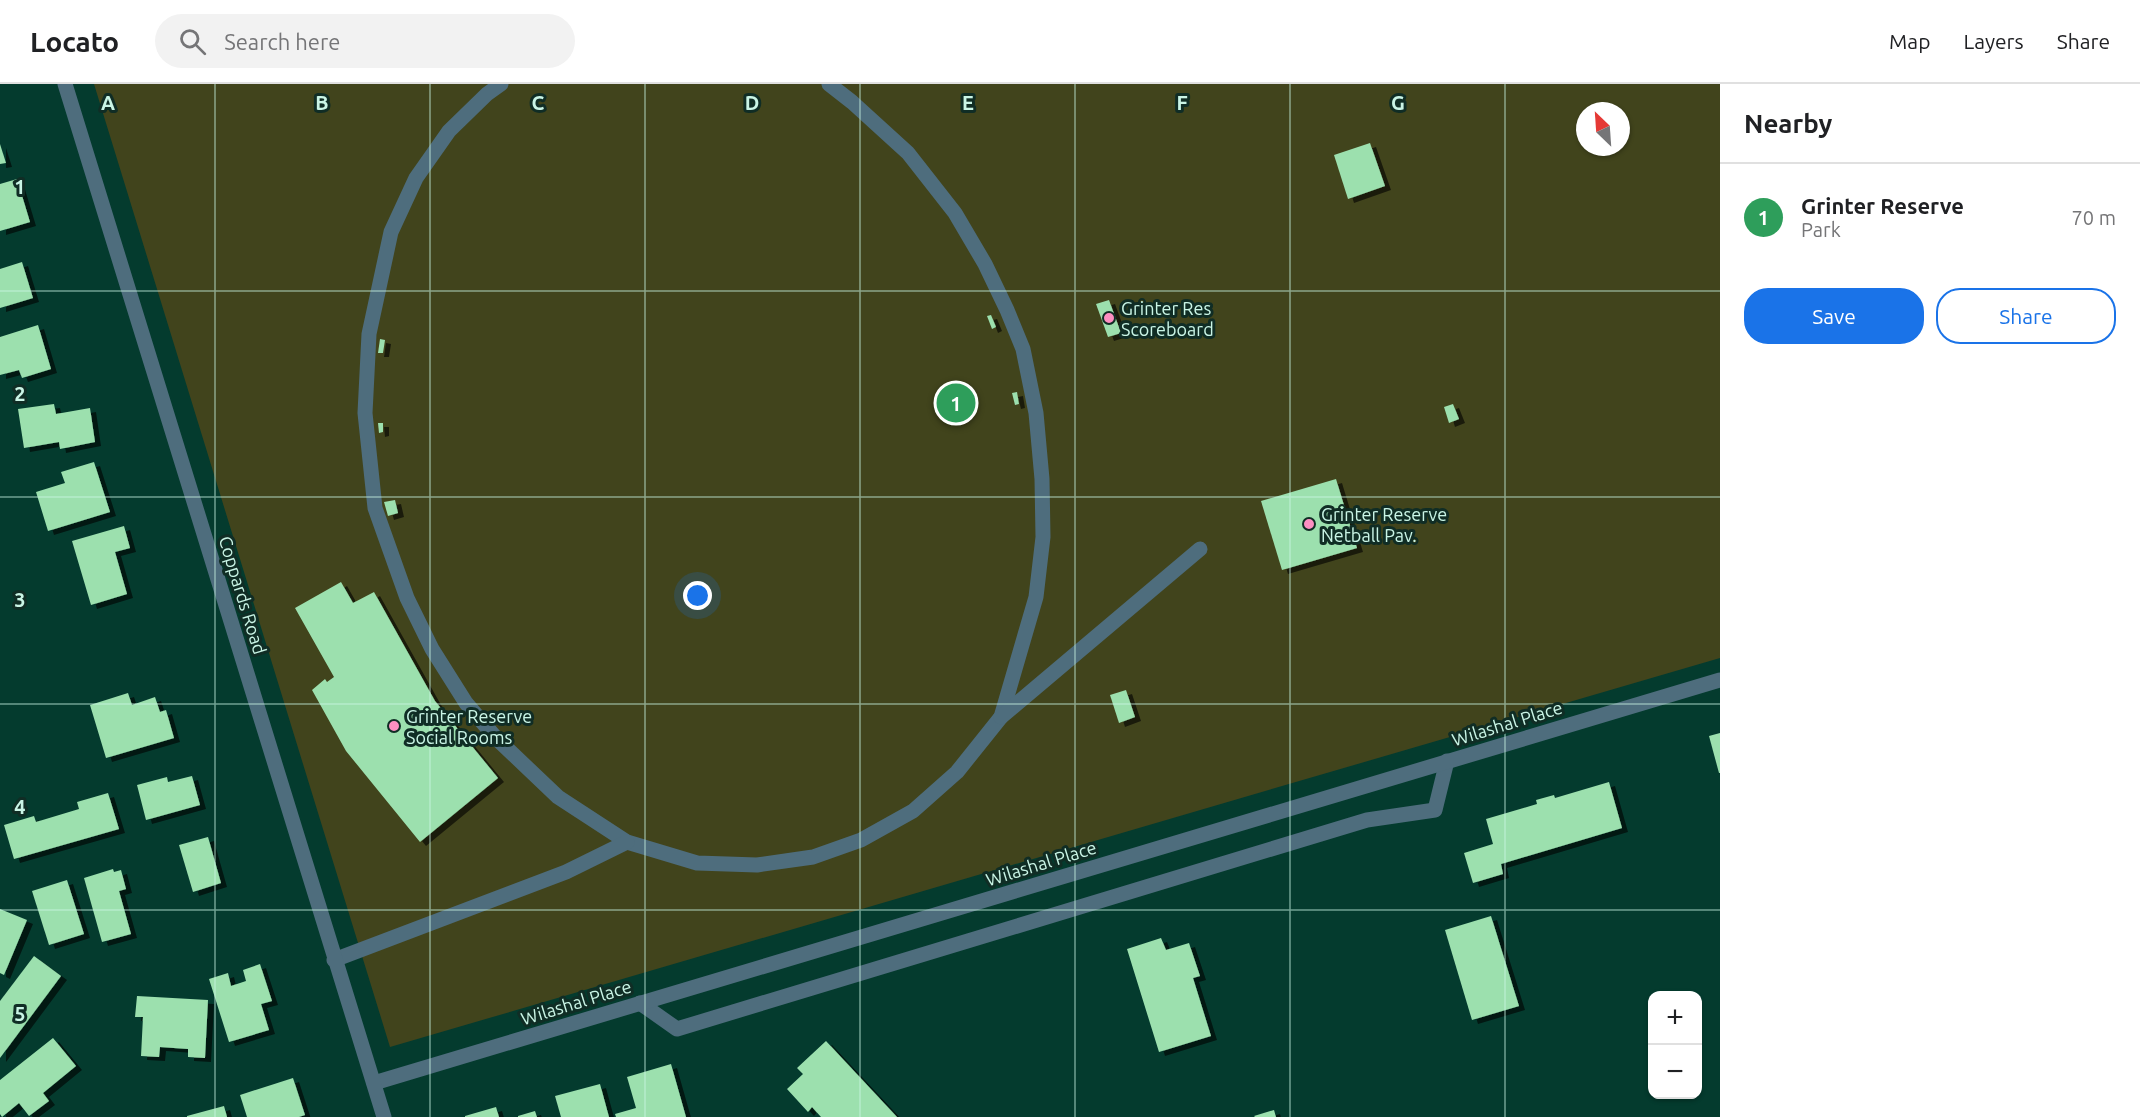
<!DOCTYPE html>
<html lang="en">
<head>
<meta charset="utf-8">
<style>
  body { margin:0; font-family:Ubuntu,sans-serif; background:#f2f2f2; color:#202124 }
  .controls { position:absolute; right:18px; bottom:18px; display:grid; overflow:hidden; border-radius:12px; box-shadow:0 2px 4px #0004 }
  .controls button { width:54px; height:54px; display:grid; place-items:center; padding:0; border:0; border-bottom:2px solid #e0e0e0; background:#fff; color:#202124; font:30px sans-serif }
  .compass { position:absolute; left:1576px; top:18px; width:54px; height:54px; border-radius:50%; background:#fff; box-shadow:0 2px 4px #0004; rotate:335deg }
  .you { position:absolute; left:698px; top:512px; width:21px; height:21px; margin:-15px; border:4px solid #fff; border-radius:50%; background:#1a73e8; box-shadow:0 0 0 9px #1a73e833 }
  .badge { display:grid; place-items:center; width:39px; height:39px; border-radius:50%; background:#1a73e8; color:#fff; font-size:20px; font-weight:700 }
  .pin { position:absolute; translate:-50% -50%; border:3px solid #fff; box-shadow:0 2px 6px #0006 }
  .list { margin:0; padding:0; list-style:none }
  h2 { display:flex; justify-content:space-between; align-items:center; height:78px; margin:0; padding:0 24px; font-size:26px }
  h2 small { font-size:20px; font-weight:400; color:#757577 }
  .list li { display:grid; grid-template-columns:39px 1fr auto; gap:18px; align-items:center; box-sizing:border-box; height:108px; padding:0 24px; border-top:2px solid #e0e0e0 }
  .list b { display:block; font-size:22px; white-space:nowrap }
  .list p { margin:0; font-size:20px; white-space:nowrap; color:#757577 }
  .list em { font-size:20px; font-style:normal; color:#757577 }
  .actions { display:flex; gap:12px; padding:18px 24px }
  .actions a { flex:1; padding:14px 0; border:2px solid #1a73e8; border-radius:24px; text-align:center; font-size:21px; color:#1a73e8 }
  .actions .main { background:#1a73e8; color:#fff }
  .icon { flex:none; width:33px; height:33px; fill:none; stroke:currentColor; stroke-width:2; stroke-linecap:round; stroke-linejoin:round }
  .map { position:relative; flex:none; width:1720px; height:1033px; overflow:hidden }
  header { display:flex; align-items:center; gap:36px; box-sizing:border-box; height:84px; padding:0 30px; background:#fff; border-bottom:2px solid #e0e0e0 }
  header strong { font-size:28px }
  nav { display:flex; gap:33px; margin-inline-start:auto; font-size:21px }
  .search { width:420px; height:54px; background:#f2f2f2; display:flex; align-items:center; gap:15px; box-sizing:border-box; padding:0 21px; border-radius:33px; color:#757577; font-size:22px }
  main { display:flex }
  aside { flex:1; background:#fff }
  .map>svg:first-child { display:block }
  .green { fill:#41441c; fill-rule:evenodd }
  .building { fill:#9ce0ae; filter:url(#shadow) }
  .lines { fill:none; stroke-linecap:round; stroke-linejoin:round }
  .service { stroke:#4e6d7d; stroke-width:15 }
  .minor { stroke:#4e6d7d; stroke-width:15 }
  .tertiary { stroke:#4e6d7d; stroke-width:15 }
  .grid { fill:none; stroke:#caf5e6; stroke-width:1.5; stroke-opacity:0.55 }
  .poi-dot { fill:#fc8fc1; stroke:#102d25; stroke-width:2 }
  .labels { text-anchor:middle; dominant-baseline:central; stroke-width:6; stroke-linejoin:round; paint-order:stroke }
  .poi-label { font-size:18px; fill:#caf5e6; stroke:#102d25; text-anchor:start }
  .street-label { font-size:18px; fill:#caf5e6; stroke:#102d25 }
  .grid-label { font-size:20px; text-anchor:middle; font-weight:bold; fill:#caf5e6; stroke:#102d25; stroke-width:6; stroke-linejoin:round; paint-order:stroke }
</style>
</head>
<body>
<header>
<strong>Locato</strong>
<div class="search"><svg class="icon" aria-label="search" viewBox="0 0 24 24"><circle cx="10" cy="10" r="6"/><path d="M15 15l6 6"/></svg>Search here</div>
<nav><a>Map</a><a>Layers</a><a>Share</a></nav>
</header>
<main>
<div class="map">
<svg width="1720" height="1033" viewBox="0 0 1720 1033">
  <defs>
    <filter id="shadow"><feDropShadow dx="6" dy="4" stdDeviation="0" flood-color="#0009"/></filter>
  </defs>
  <rect width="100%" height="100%" fill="#043b2e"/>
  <path class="green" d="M 94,0 L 1720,0 L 1720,574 L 390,963 ZM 1585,27 L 1621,27 L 1621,63 L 1585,63 Z"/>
  <g class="building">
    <path d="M 1370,59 L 1385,102 L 1348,115 L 1334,71 Z"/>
    <path d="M 0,60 L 6,79 L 0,80 Z"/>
    <path d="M 17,95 L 30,138 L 0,147 L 0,100 Z"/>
    <path d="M 22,178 L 33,214 L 0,224 L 0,185 Z"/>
    <path d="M 1109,216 L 1121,249 L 1108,253 L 1096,220 Z"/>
    <path d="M 991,231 L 996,243 L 992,245 L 987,232 Z"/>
    <path d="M 38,241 L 51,285 L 22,294 L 19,286 L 0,291 L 0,253 Z"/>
    <path d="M 380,255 L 385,256 L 383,269 L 378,269 Z"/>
    <path d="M 1017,308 L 1019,320 L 1015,321 L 1012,309 Z"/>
    <path d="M 54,320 L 56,330 L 90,324 L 95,358 L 60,365 L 59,358 L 24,364 L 18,325 Z"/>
    <path d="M 1453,320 L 1459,335 L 1449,339 L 1444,323 Z"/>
    <path d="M 378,339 L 383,339 L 383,348 L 379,349 Z"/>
    <path d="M 94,378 L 110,428 L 48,447 L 36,408 L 65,399 L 61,388 Z"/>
    <path d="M 1336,395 L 1357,464 L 1282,486 L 1261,417 Z"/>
    <path d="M 395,416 L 398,429 L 388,432 L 384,418 Z"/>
    <path d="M 124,442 L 130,464 L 115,468 L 127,510 L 91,521 L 72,457 Z"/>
    <path d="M 341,498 L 353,519 L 374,508 L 435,617 L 498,694 L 420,758 L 346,667 L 312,606 L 325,595 L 327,598 L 334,593 L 295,524 Z"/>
    <path d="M 1126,606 L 1135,633 L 1119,639 L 1110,611 Z"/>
    <path d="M 128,609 L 132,621 L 155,613 L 160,628 L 166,626 L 174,654 L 106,674 L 90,621 Z"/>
    <path d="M 1720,649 L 1720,689 L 1719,689 L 1709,652 Z"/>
    <path d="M 192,692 L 200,721 L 146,736 L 137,701 L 167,693 L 168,698 Z"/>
    <path d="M 1609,698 L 1622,744 L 1501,780 L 1503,790 L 1473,799 L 1464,769 L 1493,760 L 1486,735 L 1537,720 L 1536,716 L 1554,711 L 1555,714 Z"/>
    <path d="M 108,709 L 119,745 L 14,775 L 4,741 L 34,732 L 36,738 L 79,725 L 77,718 Z"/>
    <path d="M 208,753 L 221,799 L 193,808 L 179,761 Z"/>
    <path d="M 113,785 L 114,788 L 121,786 L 126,805 L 119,807 L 131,850 L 102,858 L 84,794 Z"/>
    <path d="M 67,796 L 84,850 L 49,861 L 32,807 Z"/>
    <path d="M 0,825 L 27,836 L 4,891 L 0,889 Z"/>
    <path d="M 1491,832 L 1519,922 L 1472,936 L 1445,846 Z"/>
    <path d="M 1161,854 L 1166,866 L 1189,859 L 1200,892 L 1193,894 L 1211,952 L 1159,968 L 1127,865 Z"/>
    <path d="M 34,872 L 61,892 L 0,974 L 0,917 Z"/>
    <path d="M 260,880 L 272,917 L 261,920 L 269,946 L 229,958 L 209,895 L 228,889 L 231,902 L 246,897 L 243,886 Z"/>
    <path d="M 137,912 L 208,916 L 205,974 L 188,973 L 188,965 L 160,963 L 159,973 L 141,972 L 143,933 L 135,933 Z"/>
    <path d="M 53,954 L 76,982 L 43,1009 L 49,1017 L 29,1032 L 19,1019 L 2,1033 L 0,1030 L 0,996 Z"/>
    <path d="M 826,957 L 897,1033 L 821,1033 L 812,1023 L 808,1028 L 787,1005 L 803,990 L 797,984 Z"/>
    <path d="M 671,980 L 686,1033 L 616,1033 L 615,1030 L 636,1024 L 627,993 Z"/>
    <path d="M 293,994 L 305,1031 L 299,1033 L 247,1033 L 240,1011 Z"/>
    <path d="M 600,1000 L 609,1033 L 561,1033 L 555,1012 Z"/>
    <path d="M 224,1022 L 227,1033 L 187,1033 L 187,1032 Z"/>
    <path d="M 496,1023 L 499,1033 L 465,1033 L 465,1032 Z"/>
    <path d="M 1274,1026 L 1276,1033 L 1255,1033 L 1254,1032 Z"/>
    <path d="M 535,1027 L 537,1033 L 518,1033 L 518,1032 Z"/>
  </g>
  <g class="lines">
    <g class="service">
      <path d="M 501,0 L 487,10 L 449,47 L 416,94 L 391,148 L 369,250 L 365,329 L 375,424 L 407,514 L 432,565 L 466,619 L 496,654 L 558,713 L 627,758 L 697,779 L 757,781 L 813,773 L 861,756 L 913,727 L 957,688 L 1001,633 L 1036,513 L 1043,453 L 1042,395 L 1036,329 L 1023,265 L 1007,226 L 985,180 L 955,129 L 908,69 L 852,18 L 829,0"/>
      <path d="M 1001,633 L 1200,465"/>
      <path d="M 334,876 L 566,788 L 627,758"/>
    </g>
    <g class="minor">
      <path d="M 640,919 L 677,945 L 1367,736 L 1435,726 L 1447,677"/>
      <path d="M 374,999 L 1720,596"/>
    </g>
    <path class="tertiary" d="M 65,0 L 384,1033"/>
  </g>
  <path class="grid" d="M 215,0 L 215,1033M 430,0 L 430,1033M 645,0 L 645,1033M 860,0 L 860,1033M 1075,0 L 1075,1033M 1290,0 L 1290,1033M 1505,0 L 1505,1033M 0,207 L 1720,207M 0,413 L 1720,413M 0,620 L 1720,620M 0,826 L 1720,826"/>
  <g class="poi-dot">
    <circle cx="1109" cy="234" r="6"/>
    <circle cx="1309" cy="440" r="6"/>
    <circle cx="394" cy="642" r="6"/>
  </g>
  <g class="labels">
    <g class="poi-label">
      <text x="1121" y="224">Grinter Res<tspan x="1121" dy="21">Scoreboard</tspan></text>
      <text x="1321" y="430">Grinter Reserve<tspan x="1321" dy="21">Netball Pav.</tspan></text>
      <text x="406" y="632">Grinter Reserve<tspan x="406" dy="21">Social Rooms</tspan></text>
    </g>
    <g class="street-label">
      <text transform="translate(243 511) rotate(73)">Coppards Road</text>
      <text transform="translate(1507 639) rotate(-17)">Wilashal Place</text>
      <text transform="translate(1041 779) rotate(-17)">Wilashal Place</text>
      <text transform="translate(576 918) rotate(-17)">Wilashal Place</text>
    </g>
  </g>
  <g class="grid-label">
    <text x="108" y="26">A</text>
    <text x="322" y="26">B</text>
    <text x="538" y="26">C</text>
    <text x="752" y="26">D</text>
    <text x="968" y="26">E</text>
    <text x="1182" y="26">F</text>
    <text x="1398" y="26">G</text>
    <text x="20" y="110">1</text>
    <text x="20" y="317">2</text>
    <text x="20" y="523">3</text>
    <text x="20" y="730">4</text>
    <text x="20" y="937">5</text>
  </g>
</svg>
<div class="controls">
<button>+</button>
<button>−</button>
</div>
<svg class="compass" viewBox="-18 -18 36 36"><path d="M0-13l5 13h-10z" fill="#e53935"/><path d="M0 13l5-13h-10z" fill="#757577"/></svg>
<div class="you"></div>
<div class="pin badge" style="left:956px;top:319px;background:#2e9e5b">1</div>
</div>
<aside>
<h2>Nearby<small></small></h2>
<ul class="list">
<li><span class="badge" style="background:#2e9e5b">1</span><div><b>Grinter Reserve</b><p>Park</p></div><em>70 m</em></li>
</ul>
<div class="actions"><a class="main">Save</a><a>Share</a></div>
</aside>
</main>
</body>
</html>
